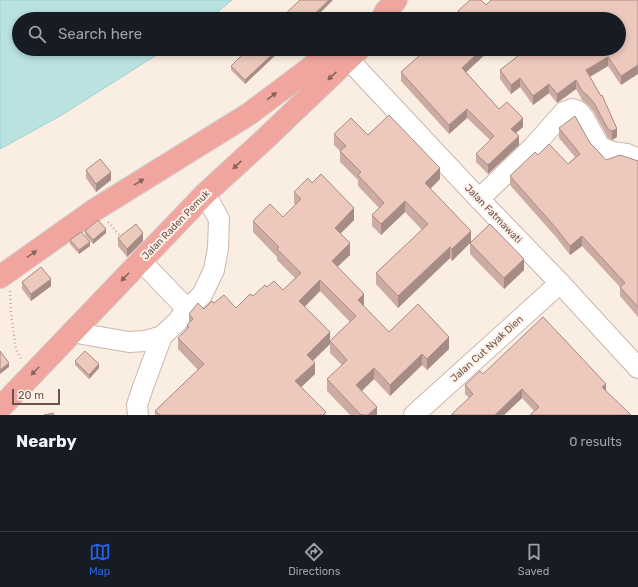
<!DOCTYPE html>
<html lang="en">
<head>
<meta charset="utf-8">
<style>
  body { margin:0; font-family:Rubik,sans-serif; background:#20242c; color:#f1f3f6 }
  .scale { position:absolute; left:12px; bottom:10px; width:48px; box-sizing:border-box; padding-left:4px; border:2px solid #6f524b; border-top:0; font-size:11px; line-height:14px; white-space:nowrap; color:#6f524b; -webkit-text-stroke:3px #fdf2e8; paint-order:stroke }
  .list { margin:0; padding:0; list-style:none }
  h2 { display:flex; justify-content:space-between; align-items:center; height:52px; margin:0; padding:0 16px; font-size:17px }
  h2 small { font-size:13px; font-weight:400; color:#9ea1a6 }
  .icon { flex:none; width:22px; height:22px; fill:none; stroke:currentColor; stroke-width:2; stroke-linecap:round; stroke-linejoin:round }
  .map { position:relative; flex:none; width:638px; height:415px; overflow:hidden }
  .search { position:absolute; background:#171b24; box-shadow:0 2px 6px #0003; left:12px; right:12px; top:12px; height:44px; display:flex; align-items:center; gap:10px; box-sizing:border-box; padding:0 14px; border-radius:22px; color:#9ea1a6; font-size:15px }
  .sheet { height:116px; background:#171b24 }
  nav { display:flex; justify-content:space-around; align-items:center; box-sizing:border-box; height:56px; border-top:1px solid #363941; background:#171b24; font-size:11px; color:#9ea1a6 }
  nav a { display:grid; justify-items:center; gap:2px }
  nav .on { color:#2563eb }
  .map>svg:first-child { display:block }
  .water { fill:#b9e2e1; stroke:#a0d2d2 }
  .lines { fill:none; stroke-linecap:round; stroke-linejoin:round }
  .minor-casing { stroke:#ccb6ad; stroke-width:22 }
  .highway-casing { stroke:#d4cbc9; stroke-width:24 }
  .path { stroke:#d1aba0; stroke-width:2.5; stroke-dasharray:1 3; stroke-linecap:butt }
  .minor { stroke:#fff; stroke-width:20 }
  .highway { stroke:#f0a69e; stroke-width:22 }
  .wall { fill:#ccaca2; fill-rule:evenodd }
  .shaded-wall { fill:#a68c84 }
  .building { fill:#edc8bc; stroke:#a68c84 }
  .oneway { fill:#89635c }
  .labels { text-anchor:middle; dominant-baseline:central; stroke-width:4; stroke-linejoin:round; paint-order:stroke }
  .street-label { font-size:10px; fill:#6f524b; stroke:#fdf2e8 }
</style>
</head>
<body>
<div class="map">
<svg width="638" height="415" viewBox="0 0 638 415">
  <rect width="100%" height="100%" fill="#faede2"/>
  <path class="water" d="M 0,0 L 232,0 L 209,19 L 19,19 L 19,49 L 166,49 L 60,116 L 0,149 Z"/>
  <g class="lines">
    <g class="minor-casing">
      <g id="minor">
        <path d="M 349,60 L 479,199 L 560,283 L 638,368"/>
        <path d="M 479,199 L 533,147 L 564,112 L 572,109 L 578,111 L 584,118 L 600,147 L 612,152 L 627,154 L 638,159"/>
        <path d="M 141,261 L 187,309"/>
        <path d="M 72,332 L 94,336 L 129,342 L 145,341 L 162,336 L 177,322 L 187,309 L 202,295 L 214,270 L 218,248 L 219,219 L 205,194"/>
        <path d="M 138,415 L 137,405 L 143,387 L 162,336"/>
        <path d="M 414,415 L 560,283"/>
      </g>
    </g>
    <g class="highway-casing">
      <g id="highway">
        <path d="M 382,19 L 386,11 L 396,0"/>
        <path d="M 0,277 L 96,209 L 249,114 L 309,69 L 332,49"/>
        <path d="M 0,408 L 205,194 L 266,138 L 359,49"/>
      </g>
    </g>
    <g class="path">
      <path d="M 108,222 L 121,237"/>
      <path d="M 10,291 L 11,314 L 16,349 L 21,359"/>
    </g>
    <use href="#minor" class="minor"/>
    <use href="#highway" class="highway"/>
  </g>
  <g class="wall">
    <path d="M 638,0 L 621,85 L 608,66 L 590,77 L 617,137 L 612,140 L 608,138 L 594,112 L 587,104 L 582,100 L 576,89 L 557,103 L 549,93 L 533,105 L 520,87 L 511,94 L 500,79 L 500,70 L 525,50 L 524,49 L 619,49 L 619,19 L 458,18 L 458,11 L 486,5 Z"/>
    <path d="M 248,49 L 282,49 L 245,84 L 231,70 L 231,66 Z"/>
    <path d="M 427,49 L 491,49 L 466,72 L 499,109 L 523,127 L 516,133 L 519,145 L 488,174 L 476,162 L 476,154 L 490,140 L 467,118 L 449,134 L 401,81 L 401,72 Z"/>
    <path d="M 559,128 L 590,143 L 606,160 L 638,161 L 638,317 L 620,296 L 620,287 L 582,246 L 570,255 L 556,237 L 510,185 L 510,176 L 538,155 L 568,164 L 575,157 L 559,138 Z"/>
    <path d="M 334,134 L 368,135 L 440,179 L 430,189 L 471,242 L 524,270 L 504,289 L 470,254 L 470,243 L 452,261 L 450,258 L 398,308 L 376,284 L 376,273 L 422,230 L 405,212 L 381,235 L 372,226 L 372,215 L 379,208 L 358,186 L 358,180 L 340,162 L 340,151 L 334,145 Z"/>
    <path d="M 86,170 L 111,180 L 96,192 L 86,178 Z"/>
    <path d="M 312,183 L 354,220 L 340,234 L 350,255 L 337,267 L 364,305 L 363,306 L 389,332 L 449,349 L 427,370 L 422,365 L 390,396 L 374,379 L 362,391 L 377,415 L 350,415 L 327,391 L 327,379 L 342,365 L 330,353 L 330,344 L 313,361 L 315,374 L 301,387 L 326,415 L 155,415 L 155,411 L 198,370 L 178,349 L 178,338 L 187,329 L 187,325 L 189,324 L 189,314 L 204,309 L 214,303 L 236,308 L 267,287 L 283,290 L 295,278 L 277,260 L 277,257 L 253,232 L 253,221 L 283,217 L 295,205 L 294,203 L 294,192 ZM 320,291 L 350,322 L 330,341 L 305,307 Z"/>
    <path d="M 85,231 L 106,233 L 93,244 L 85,235 Z"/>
    <path d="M 118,238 L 143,241 L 127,257 L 118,246 Z"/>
    <path d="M 70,240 L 90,246 L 79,254 L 70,244 Z"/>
    <path d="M 22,282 L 51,286 L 31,301 L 22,289 Z"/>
    <path d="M 75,361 L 99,368 L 89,379 L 75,365 Z"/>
    <path d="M 483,374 L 606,384 L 534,411 L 522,398 L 504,415 L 451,415 L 469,398 L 465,394 L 465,385 Z"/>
  </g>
  <g class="shaded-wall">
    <path d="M 329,0 L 333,0 L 314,19 L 309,19 Z"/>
    <path d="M 278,49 L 282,49 L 245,84 L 245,80 Z"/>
    <path d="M 482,49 L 491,49 L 462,76 L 462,68 Z"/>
    <path d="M 608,57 L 608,66 L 586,79 L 586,70 Z"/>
    <path d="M 638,65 L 638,74 L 621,85 L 621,76 Z"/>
    <path d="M 520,78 L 520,87 L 511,94 L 511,85 Z"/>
    <path d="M 576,80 L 576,89 L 557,103 L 557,94 Z"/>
    <path d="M 549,84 L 549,93 L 533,105 L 533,96 Z"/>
    <path d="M 467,109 L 467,118 L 449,134 L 449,125 Z"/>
    <path d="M 523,118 L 523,127 L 511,137 L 511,129 Z"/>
    <path d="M 617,129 L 617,137 L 612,140 L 612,131 Z"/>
    <path d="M 519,136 L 519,145 L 488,174 L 488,165 Z"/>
    <path d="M 440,168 L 440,179 L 425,194 L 425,183 Z"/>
    <path d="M 111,172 L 111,180 L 96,192 L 96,184 Z"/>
    <path d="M 405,201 L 405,212 L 381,235 L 381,224 Z"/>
    <path d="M 354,208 L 354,220 L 335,239 L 335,228 Z"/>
    <path d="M 106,229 L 106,233 L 93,244 L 93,240 Z"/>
    <path d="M 471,231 L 471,242 L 452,261 L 452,249 Z"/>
    <path d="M 143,233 L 143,241 L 127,257 L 127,249 Z"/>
    <path d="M 582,236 L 582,246 L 570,255 L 570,246 Z"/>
    <path d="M 90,242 L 90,246 L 79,254 L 79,250 Z"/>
    <path d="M 350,243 L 350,255 L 332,272 L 332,261 Z"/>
    <path d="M 450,247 L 450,258 L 398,308 L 398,296 Z"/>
    <path d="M 524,259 L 524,270 L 504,289 L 504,278 Z"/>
    <path d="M 51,279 L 51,286 L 31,301 L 31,294 Z"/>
    <path d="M 320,280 L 320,291 L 299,312 L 299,301 Z"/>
    <path d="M 364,294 L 364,305 L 358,311 L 358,300 Z"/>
    <path d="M 330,332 L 330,344 L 307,366 L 307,355 Z"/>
    <path d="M 449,337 L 449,349 L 427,370 L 427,359 Z"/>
    <path d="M 422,354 L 422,365 L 390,396 L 390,385 Z"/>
    <path d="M 9,363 L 9,367 L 0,374 L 0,370 Z"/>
    <path d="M 315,363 L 315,374 L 295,393 L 295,381 Z"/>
    <path d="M 99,364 L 99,368 L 89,379 L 89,375 Z"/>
    <path d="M 374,368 L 374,379 L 356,396 L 356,385 Z"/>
    <path d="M 606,384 L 606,393 L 602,387 Z"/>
    <path d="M 522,389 L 522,398 L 504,415 L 495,415 Z"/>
    <path d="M 377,407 L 377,415 L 368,415 Z"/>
  </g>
  <g class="building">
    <path d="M 300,0 L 329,0 L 309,19 L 280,19 Z"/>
    <path d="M 470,0 L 481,0 L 486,5 L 491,0 L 638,0 L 638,65 L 621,76 L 608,57 L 586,70 L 601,96 L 602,95 L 617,129 L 612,131 L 608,129 L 594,103 L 587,95 L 582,91 L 576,80 L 557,94 L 549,84 L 533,96 L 520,78 L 511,85 L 500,70 L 527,49 L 619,49 L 619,19 L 457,19 L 462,15 L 458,11 Z"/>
    <path d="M 248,49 L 278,49 L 245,80 L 231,66 Z"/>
    <path d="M 427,49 L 482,49 L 462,68 L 499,109 L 507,102 L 523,118 L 511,129 L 519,136 L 488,165 L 476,154 L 494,136 L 467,109 L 449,125 L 401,72 Z"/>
    <path d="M 389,115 L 440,168 L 425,183 L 471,231 L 452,249 L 450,247 L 398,296 L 376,273 L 428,224 L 405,201 L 381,224 L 372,215 L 384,203 L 358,175 L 361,172 L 340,151 L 346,146 L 334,134 L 351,118 L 368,135 Z"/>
    <path d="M 575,116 L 590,143 L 596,149 L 606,160 L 620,155 L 638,161 L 638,307 L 620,287 L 625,283 L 582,236 L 570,246 L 556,228 L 510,176 L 535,152 L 538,155 L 549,144 L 568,164 L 580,154 L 559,128 Z"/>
    <path d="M 100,159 L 111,172 L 96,184 L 86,170 Z"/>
    <path d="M 321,174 L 354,208 L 335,228 L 350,243 L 332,261 L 364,294 L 358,300 L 389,332 L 418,304 L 449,337 L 427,359 L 422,354 L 390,385 L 374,368 L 356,385 L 377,407 L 368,415 L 363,415 L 362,414 L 361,415 L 327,379 L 347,360 L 330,341 L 356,316 L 320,280 L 299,301 L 330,332 L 307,355 L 315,363 L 295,381 L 326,412 L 323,415 L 160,415 L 155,411 L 204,364 L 178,338 L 189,327 L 187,325 L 193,319 L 189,314 L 198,303 L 204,309 L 212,301 L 214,303 L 224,295 L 236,308 L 250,294 L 253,296 L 265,285 L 267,287 L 274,281 L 283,290 L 301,273 L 277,249 L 279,247 L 253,221 L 270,204 L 283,217 L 301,199 L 294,192 L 308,178 L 312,183 Z"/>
    <path d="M 98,220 L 106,229 L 93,240 L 85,231 Z"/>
    <path d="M 136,224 L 143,233 L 127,249 L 118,238 Z"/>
    <path d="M 490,224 L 524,259 L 504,278 L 470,243 Z"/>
    <path d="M 81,232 L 90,242 L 79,250 L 70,240 Z"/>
    <path d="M 41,267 L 51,279 L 31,294 L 22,282 Z"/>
    <path d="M 543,317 L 578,354 L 606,384 L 602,387 L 631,415 L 530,415 L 539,407 L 522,389 L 495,415 L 451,415 L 473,394 L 465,385 L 480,371 L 483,374 Z"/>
    <path d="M 0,351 L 9,363 L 0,370 Z"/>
    <path d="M 85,351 L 99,364 L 89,375 L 75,361 Z"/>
    <path d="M 53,413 L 54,415 L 44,415 Z"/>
  </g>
  <defs><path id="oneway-solid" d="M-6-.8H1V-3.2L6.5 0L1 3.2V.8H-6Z"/></defs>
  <g class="oneway">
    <use href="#oneway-solid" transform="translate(332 76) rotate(137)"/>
    <use href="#oneway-solid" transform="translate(272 96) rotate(-37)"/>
    <use href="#oneway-solid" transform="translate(237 165) rotate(137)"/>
    <use href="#oneway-solid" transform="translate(139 182) rotate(-32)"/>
    <use href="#oneway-solid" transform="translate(32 254) rotate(-35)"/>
    <use href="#oneway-solid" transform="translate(125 277) rotate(134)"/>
    <use href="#oneway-solid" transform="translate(35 371) rotate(134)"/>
  </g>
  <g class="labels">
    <g class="street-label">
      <text transform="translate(493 214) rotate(46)">Jalan Fatmawati</text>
      <text transform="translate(176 225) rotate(-46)">Jalan Raden Pemuk</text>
      <text transform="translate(487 349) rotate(-42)">Jalan Cut Nyak Dien</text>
    </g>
  </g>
</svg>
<div class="scale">20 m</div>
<div class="search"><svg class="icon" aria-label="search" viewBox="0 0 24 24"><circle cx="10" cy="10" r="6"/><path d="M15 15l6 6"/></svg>Search here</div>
</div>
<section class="sheet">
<h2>Nearby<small>0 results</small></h2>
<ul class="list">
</ul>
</section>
<nav>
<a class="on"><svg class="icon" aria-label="map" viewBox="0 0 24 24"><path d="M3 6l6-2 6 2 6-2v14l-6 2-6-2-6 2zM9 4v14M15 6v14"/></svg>Map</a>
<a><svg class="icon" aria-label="directions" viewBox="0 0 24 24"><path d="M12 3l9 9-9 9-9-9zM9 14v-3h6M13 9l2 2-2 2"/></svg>Directions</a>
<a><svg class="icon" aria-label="saved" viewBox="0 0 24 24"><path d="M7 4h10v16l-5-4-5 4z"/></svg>Saved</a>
</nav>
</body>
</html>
